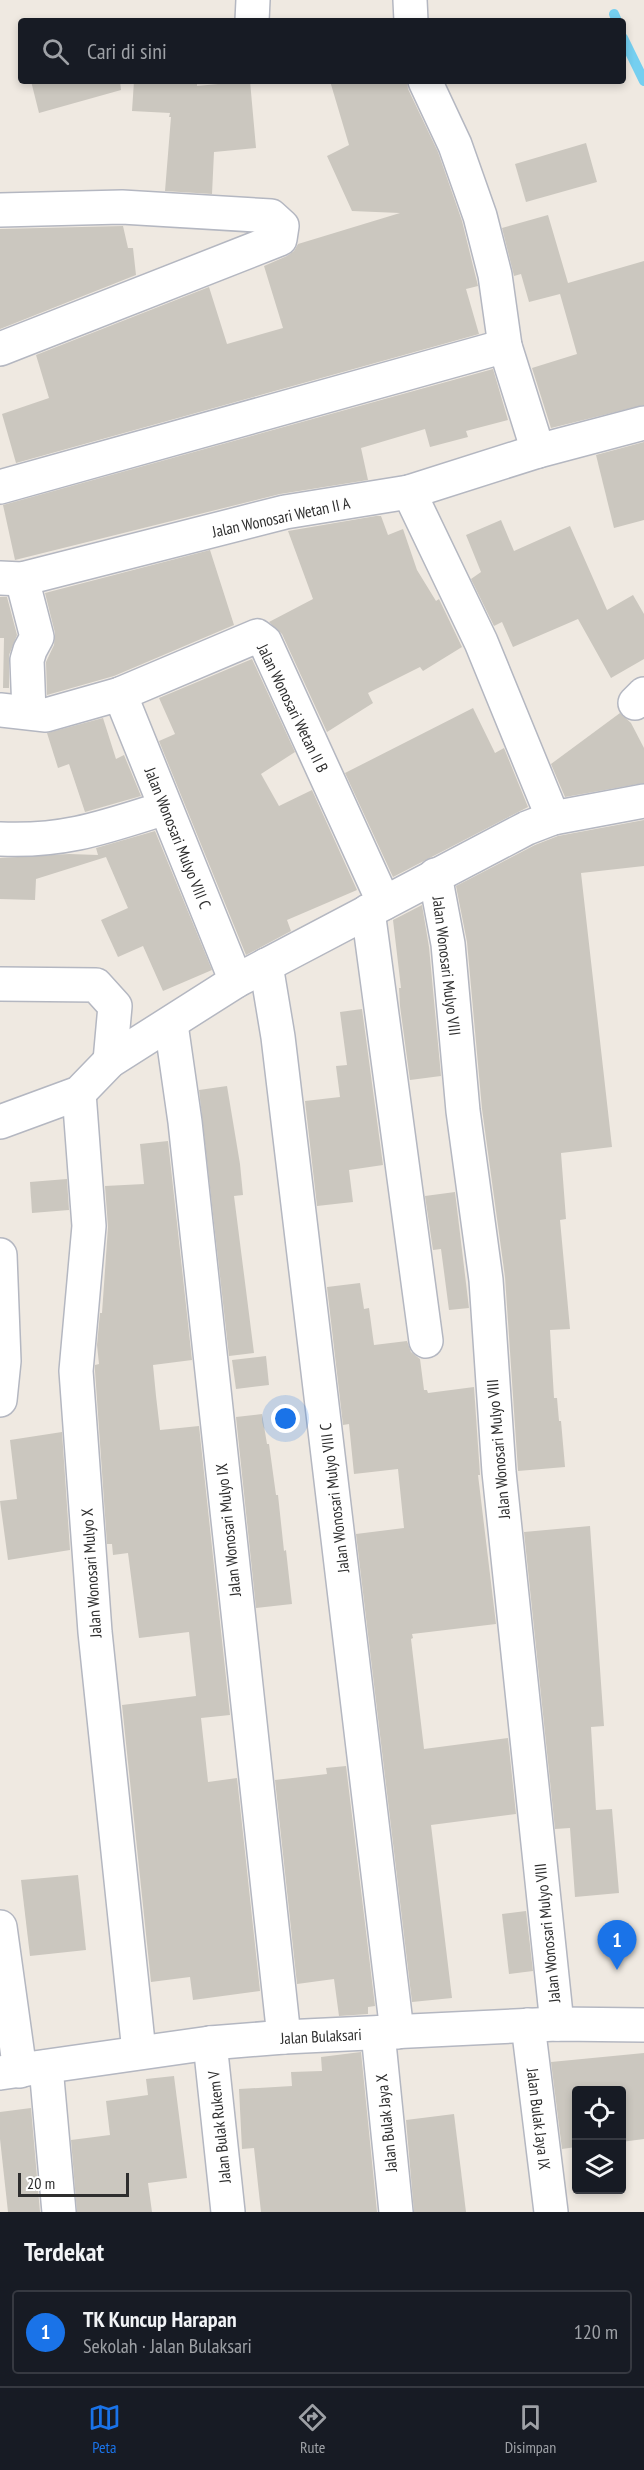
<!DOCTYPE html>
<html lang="id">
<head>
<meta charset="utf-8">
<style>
  body { margin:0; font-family:"PT Sans Narrow",sans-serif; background:#20242c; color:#f1f3f6 }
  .controls { position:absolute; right:18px; bottom:18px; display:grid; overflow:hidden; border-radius:6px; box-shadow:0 3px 9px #0003 }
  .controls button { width:54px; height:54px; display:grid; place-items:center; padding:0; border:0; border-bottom:2px solid #363941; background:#171b24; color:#f1f3f6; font:30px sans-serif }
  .scale { position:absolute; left:18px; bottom:15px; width:111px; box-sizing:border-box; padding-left:6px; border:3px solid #2e2e2e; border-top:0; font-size:16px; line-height:21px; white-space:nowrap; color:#2e2e2e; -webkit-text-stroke:4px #fff; paint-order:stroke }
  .you { position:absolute; left:286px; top:1419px; width:21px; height:21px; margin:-15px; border:4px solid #fff; border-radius:50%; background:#1a73e8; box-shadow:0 0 0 9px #1a73e833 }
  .badge { display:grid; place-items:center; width:39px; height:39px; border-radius:50%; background:#1a73e8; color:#fff; font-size:20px; font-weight:700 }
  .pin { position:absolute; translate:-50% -50px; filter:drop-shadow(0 2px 3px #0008) }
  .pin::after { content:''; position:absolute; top:32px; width:21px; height:18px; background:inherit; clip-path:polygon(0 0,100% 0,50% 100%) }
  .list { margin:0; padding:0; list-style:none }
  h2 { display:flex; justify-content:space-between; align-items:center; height:78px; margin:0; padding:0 24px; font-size:26px }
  h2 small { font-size:20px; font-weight:400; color:#9ea1a6 }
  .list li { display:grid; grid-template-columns:39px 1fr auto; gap:18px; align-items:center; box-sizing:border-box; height:84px; margin:0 12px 12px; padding:0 12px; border:2px solid #363941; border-radius:6px }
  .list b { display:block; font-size:22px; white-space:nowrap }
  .list p { margin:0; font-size:20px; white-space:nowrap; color:#9ea1a6 }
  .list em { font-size:20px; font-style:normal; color:#9ea1a6 }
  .icon { flex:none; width:33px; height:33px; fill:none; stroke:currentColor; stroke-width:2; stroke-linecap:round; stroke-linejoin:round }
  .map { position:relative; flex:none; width:644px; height:2212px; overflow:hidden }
  .search { position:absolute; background:#171b24; box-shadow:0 3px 9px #0003; left:18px; right:18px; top:18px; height:66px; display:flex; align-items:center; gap:15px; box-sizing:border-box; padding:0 21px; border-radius:6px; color:#9ea1a6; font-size:22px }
  .sheet { height:174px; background:#171b24 }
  nav { display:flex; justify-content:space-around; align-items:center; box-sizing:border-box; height:84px; border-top:2px solid #363941; background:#171b24; font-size:16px; color:#9ea1a6 }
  nav a { display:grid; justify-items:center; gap:3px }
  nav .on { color:#1a73e8 }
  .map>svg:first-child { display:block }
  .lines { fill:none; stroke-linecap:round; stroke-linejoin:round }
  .stream { stroke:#75cff0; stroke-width:10 }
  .building { fill:#cbc7bf }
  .street-casing { stroke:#b4b7c1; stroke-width:36 }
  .secondary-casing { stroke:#b4b7c1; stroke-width:36 }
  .street { stroke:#fff; stroke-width:33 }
  .secondary { stroke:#fff; stroke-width:33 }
  .labels { text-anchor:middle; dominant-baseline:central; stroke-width:4.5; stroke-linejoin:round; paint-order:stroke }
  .street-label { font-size:16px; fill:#2e2e2e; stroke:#fff }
</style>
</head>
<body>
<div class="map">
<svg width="644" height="2212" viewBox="0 0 644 2212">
  <rect width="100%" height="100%" fill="#efe9e1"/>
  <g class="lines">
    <g class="stream">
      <path d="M 614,14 L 617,21"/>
      <path d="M 623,38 L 644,81"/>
    </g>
  </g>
  <g class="building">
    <path d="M 31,81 L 120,81 L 121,90 L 39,113 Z"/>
    <path d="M 134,81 L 197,81 L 197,86 L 250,81 L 256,148 L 214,152 L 212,194 L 165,191 L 171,117 L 169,117 L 170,113 L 132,111 Z"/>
    <path d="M 330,81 L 407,81 L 408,89 L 438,152 L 462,221 L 478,286 L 466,289 L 479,334 L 16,463 L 2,414 L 49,398 L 36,355 L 209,287 L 227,344 L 283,328 L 264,266 L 287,256 L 294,251 L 298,244 L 400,213 L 352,211 L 327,156 L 349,145 Z"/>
    <path d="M 586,143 L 597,182 L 526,202 L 515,164 Z"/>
    <path d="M 548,215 L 568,283 L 644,261 L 644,405 L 551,428 L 532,368 L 577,354 L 560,294 L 529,302 L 521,274 L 514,276 L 502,228 Z"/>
    <path d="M 123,226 L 128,248 L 133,248 L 136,275 L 0,329 L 0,229 Z"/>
    <path d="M 493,369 L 508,420 L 466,431 L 468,437 L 430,447 L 425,429 L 361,448 L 368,480 L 280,494 L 15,560 L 3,505 Z"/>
    <path d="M 644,442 L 644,520 L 614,528 L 596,455 Z"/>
    <path d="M 376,516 L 381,516 L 388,535 L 403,529 L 417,570 L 436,601 L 439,599 L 462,647 L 423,671 L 420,667 L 368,693 L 373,703 L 327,732 L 282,634 L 269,622 L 313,599 L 288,531 Z"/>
    <path d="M 501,520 L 514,551 L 570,526 L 607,610 L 633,595 L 644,614 L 644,659 L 611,678 L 578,619 L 513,647 L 502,622 L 494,626 L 471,579 L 481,572 L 466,535 Z"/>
    <path d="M 210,550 L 234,625 L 114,676 L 47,695 L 46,662 L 54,645 L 55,633 L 45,593 Z"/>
    <path d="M 0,597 L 7,597 L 17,635 L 9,655 L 9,688 L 3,688 L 4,638 L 0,638 Z"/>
    <path d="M 252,659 L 295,752 L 261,774 L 279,806 L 312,790 L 357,890 L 287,920 L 291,931 L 246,955 L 159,741 L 175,734 L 159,698 Z"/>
    <path d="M 473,708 L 495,753 L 504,748 L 528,807 L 393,877 L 345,773 Z"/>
    <path d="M 620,713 L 631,723 L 644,748 L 644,783 L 565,797 L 551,764 Z"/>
    <path d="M 103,718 L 116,759 L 124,755 L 141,796 L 85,812 L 69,764 L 58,768 L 47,733 Z"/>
    <path d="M 644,820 L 644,866 L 581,873 L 612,1147 L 561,1153 L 566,1219 L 560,1220 L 570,1329 L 550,1330 L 554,1398 L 557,1398 L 559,1421 L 561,1421 L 565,1467 L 518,1471 L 505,1277 L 482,1109 L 467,942 L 456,886 L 535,845 L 558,836 Z"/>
    <path d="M 155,831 L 212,970 L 163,991 L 143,946 L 118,957 L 101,920 L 128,908 L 106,857 L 36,879 L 35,900 L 0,899 L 0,858 L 69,854 L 98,855 L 96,848 Z"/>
    <path d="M 422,905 L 429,947 L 441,1076 L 410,1080 L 400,1006 L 399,988 L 401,988 L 393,920 Z"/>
    <path d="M 362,1009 L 383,1165 L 349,1170 L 353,1202 L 317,1206 L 305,1101 L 340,1097 L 336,1066 L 347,1065 L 340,1012 Z"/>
    <path d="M 227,1086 L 240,1164 L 243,1195 L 234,1196 L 254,1353 L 229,1356 L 199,1090 Z"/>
    <path d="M 168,1141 L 192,1360 L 153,1365 L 156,1396 L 160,1430 L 199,1426 L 230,1715 L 201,1718 L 208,1782 L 237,1778 L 260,1991 L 193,2000 L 190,1977 L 151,1982 L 122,1705 L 196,1696 L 189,1632 L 139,1638 L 128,1553 L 113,1555 L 112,1544 L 107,1544 L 95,1371 L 95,1365 L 99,1364 L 97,1345 L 100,1313 L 102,1313 L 108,1227 L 105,1186 L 144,1184 L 140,1144 Z"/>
    <path d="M 67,1179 L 69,1210 L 32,1213 L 30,1182 Z"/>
    <path d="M 455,1192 L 469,1308 L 449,1310 L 441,1249 L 433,1250 L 425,1196 Z"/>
    <path d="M 360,1283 L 364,1309 L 369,1308 L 374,1345 L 407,1341 L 411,1352 L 420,1359 L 424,1390 L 427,1390 L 428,1393 L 474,1387 L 480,1475 L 478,1475 L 496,1624 L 412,1634 L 413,1638 L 411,1639 L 424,1749 L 508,1738 L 516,1814 L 431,1825 L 452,1998 L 412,2002 L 356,1534 L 404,1528 L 398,1469 L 354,1474 L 349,1424 L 343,1425 L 327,1287 Z"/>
    <path d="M 266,1356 L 269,1385 L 236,1389 L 232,1360 Z"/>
    <path d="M 262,1414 L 267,1444 L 269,1444 L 276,1495 L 278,1495 L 284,1551 L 286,1550 L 292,1604 L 256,1608 L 236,1417 Z"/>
    <path d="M 62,1432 L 70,1550 L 8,1560 L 0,1501 L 17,1499 L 10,1440 Z"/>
    <path d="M 590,1526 L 604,1726 L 591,1727 L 596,1810 L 612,1809 L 619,1893 L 575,1897 L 570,1828 L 555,1829 L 524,1532 Z"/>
    <path d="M 346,1766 L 375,2006 L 368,2007 L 368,2014 L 339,2016 L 334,1979 L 297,1984 L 275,1780 L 327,1774 L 326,1768 Z"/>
    <path d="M 78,1875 L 86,1950 L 30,1956 L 21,1880 Z"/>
    <path d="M 526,1911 L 533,1971 L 509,1974 L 502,1914 Z"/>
    <path d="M 361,2052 L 377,2212 L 261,2212 L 254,2148 L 242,2149 L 239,2089 L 292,2086 L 291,2072 L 322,2071 L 321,2057 Z"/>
    <path d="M 644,2053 L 644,2139 L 621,2142 L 621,2091 L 576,2091 L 576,2147 L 562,2149 L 551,2062 Z"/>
    <path d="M 174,2076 L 187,2178 L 148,2183 L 152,2212 L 77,2212 L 71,2140 L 110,2135 L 106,2101 L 148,2095 L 146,2079 Z"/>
    <path d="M 31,2108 L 40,2212 L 8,2212 L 0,2139 L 0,2112 Z"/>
    <path d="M 454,2114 L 466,2212 L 414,2212 L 406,2120 Z"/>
  </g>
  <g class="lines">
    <g class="street-casing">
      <g id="street">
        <path d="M 410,0 L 411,21"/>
        <path d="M 252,21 L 253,0"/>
        <path d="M 425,81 L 455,145 L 480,216 L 495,275 L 505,346 L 538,451 L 644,423"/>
        <path d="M 0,210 L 122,207 L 271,216 L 282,226 L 280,239 L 0,349"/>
        <path d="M 0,487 L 505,346"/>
        <path d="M 409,492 L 481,642 L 553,818"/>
        <path d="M 0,578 L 22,579 L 285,512 L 409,492 L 538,451"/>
        <path d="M 22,579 L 37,637 L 30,650 L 27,660 L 29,712"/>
        <path d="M 120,694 L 236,981"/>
        <path d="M 635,703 L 644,694"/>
        <path d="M 0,710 L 46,715 L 120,694 L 257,636 L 265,642 L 384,903"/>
        <path d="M 0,839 C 65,842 105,827 165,808"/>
        <path d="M 435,875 L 448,944 L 463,1111 L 486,1280 L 499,1472 L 557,2024"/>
        <path d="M 368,911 L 426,1341"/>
        <path d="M 266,965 L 278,1037 L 397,2032"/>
        <path d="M 0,984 L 96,985 L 115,1006 L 110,1061"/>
        <path d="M 171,1024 L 185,1122 L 284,2037"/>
        <path d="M 79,1093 L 89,1226 L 76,1371 L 95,1632 L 139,2052"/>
        <path d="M 0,1122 L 79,1093 L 110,1061 L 236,981 L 527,828 L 553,818 L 644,801"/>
        <path d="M 0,1255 L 4,1361 L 0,1400"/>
        <path d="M 0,1927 L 20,2071"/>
        <path d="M 528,2025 L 551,2212"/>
        <path d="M 378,2033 L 396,2212"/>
        <path d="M 210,2043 L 228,2212"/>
        <path d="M 46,2067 L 59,2212"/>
      </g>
    </g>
    <g class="secondary-casing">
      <path id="secondary" d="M 0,2073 L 210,2043 L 284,2037 L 557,2024 L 644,2025"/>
    </g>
    <use href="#street" class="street"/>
    <use href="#secondary" class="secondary"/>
  </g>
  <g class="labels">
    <g class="street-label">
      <text transform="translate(281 517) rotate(-12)">Jalan Wonosari Wetan II A</text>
      <text transform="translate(293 708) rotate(64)">Jalan Wonosari Wetan II B</text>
      <text transform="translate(178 838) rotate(68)">Jalan Wonosari Mulyo VIII C</text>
      <text transform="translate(447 966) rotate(83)">Jalan Wonosari Mulyo VIII</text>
      <text transform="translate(498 1449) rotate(-95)">Jalan Wonosari Mulyo VIII</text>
      <text transform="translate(334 1498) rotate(-97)">Jalan Wonosari Mulyo VIII C</text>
      <text transform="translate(228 1530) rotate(-96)">Jalan Wonosari Mulyo IX</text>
      <text transform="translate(91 1573) rotate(-94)">Jalan Wonosari Mulyo X</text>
      <text transform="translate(547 1933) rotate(-96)">Jalan Wonosari Mulyo VIII</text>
      <text transform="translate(321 2036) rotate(-3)">Jalan Bulaksari</text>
      <text transform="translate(539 2119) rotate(83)">Jalan Bulak Jaya IX</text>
      <text transform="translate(386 2123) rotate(-96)">Jalan Bulak Jaya X</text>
      <text transform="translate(219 2127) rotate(-96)">Jalan Bulak Rukem V</text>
    </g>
  </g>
</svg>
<div class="controls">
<button><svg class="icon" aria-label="locate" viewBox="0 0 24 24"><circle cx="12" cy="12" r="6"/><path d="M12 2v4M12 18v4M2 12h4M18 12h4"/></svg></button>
<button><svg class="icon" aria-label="layers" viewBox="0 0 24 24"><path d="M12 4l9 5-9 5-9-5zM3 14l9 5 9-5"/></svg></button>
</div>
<div class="scale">20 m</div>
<div class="you"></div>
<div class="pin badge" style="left:617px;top:1970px">1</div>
<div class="search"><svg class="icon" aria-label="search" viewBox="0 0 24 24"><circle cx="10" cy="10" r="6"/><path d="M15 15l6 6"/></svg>Cari di sini</div>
</div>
<section class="sheet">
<h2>Terdekat<small></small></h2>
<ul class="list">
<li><span class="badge">1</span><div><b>TK Kuncup Harapan</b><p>Sekolah · Jalan Bulaksari</p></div><em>120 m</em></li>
</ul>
</section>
<nav>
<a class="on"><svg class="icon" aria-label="map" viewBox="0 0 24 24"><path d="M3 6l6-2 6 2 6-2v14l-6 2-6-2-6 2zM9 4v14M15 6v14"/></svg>Peta</a>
<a><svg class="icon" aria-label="directions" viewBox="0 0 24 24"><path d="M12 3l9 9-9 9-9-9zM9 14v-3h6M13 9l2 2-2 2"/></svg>Rute</a>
<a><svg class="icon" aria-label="saved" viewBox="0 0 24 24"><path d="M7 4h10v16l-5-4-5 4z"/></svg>Disimpan</a>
</nav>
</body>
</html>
